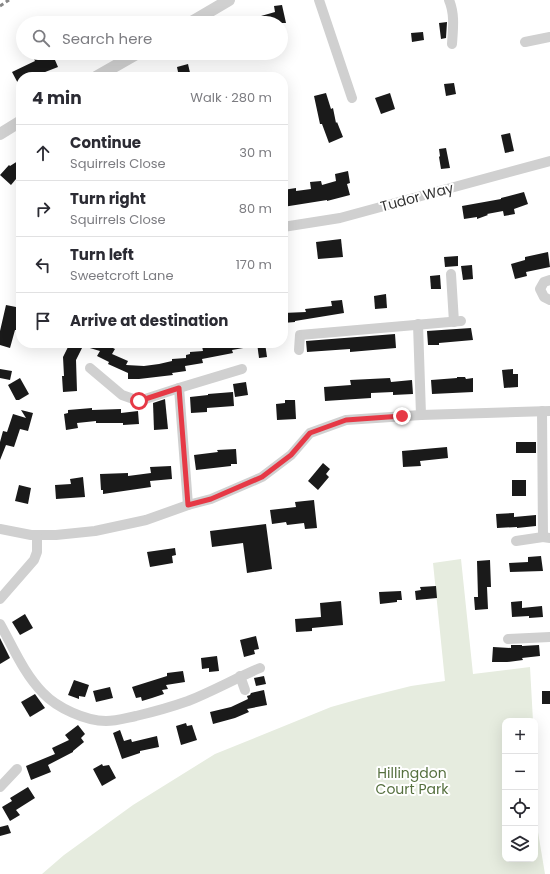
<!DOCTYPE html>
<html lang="en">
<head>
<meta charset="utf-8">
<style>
  body { margin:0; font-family:Poppins,sans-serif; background:#f7f7f7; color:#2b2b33 }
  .controls { position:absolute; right:12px; bottom:12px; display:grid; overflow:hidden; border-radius:8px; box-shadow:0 4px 16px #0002 }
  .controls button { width:36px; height:36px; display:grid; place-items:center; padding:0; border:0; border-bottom:1px solid #e1e1e2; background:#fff; color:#2b2b33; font:20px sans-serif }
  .stop { position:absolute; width:12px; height:12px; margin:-9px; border:3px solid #e63946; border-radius:50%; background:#fff }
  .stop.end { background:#e63946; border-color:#fff; box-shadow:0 1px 4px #0008 }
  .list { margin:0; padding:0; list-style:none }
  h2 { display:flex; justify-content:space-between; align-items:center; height:52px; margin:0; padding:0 16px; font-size:17px }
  h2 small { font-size:13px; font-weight:400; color:#7c7c81 }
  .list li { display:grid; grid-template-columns:26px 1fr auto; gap:12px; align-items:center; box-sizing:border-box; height:56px; padding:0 16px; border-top:1px solid #e1e1e2 }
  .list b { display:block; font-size:15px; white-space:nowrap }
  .list p { margin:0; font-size:13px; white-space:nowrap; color:#7c7c81 }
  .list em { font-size:13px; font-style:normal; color:#7c7c81 }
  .icon { flex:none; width:22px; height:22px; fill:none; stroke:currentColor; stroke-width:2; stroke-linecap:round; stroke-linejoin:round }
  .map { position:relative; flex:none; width:550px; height:874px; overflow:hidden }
  .search { position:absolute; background:#fff; box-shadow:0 4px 16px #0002; left:16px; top:16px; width:272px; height:44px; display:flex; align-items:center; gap:10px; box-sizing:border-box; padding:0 14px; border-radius:22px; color:#7c7c81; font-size:15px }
  .panel { position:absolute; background:#fff; box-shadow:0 4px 16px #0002; left:16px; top:72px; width:272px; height:276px; border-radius:16px }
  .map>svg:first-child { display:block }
  .green { fill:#e6ecdf }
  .building { fill:#1a1a1a }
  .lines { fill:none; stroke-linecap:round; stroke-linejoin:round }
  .minor { stroke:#d0d0d0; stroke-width:10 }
  .tertiary { stroke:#d0d0d0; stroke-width:12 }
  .rail { stroke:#888; stroke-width:3; stroke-dasharray:4 3; stroke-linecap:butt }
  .route { stroke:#e63946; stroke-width:5 }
  .labels { text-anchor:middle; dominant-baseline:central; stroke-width:4; stroke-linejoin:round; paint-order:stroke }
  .street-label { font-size:14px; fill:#333; stroke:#fff }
  .park-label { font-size:14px; fill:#56703f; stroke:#fff }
</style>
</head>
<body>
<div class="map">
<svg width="550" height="874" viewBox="0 0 550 874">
  <rect width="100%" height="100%" fill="#fff"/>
  <path class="green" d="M 461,559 L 473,674 L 530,667 L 533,721 L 505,721 L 505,859 L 535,859 L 535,814 L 545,874 L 42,874 L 64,855 L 133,805 L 215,754 L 331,707 L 363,698 L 411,686 L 445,681 L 433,563 Z"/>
  <g class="building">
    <path d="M 282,5 L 286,23 L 244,23 L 244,21 L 275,12 L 274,6 Z"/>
    <path d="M 447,22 L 446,38 L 441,39 L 439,23 Z"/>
    <path d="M 423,32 L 424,40 L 412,42 L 411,33 Z"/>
    <path d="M 37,53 L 52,53 L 58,67 L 40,74 L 41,77 L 21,77 L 21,89 L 12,72 L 35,61 L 32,55 Z"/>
    <path d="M 188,64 L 191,77 L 179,77 L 177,67 Z"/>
    <path d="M 454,83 L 456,94 L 446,96 L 444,84 Z"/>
    <path d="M 326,93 L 331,109 L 333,108 L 336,123 L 337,122 L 343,137 L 329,143 L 322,124 L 320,124 L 314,96 Z"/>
    <path d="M 390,93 L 395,109 L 381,114 L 375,98 Z"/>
    <path d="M 510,133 L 514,151 L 505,153 L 501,135 Z"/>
    <path d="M 446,148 L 450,168 L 441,169 L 439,157 L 440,156 L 439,149 Z"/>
    <path d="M 21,159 L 21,173 L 11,185 L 0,175 L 9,165 L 10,166 Z"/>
    <path d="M 348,171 L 350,183 L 347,184 L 350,195 L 327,201 L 327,200 L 283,207 L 283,190 L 296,188 L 296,191 L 311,189 L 310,182 L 321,181 L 322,185 L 336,181 L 335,174 Z"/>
    <path d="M 524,192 L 528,204 L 514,209 L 515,214 L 504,216 L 503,211 L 487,214 L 488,215 L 477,219 L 477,217 L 464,219 L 462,206 L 501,199 L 501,198 Z"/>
    <path d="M 341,239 L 343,257 L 318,259 L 316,242 Z"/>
    <path d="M 548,252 L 550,267 L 526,272 L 527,276 L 515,279 L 511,264 L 525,260 L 525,257 Z"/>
    <path d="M 458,256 L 458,266 L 445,267 L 444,257 Z"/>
    <path d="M 472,265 L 473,279 L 463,280 L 461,266 Z"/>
    <path d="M 440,275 L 441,289 L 431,289 L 430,276 Z"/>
    <path d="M 386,294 L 387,308 L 375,309 L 374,296 Z"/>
    <path d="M 342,300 L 344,313 L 295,321 L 295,322 L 283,323 L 283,313 L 306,312 L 305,309 L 332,306 L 331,301 Z"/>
    <path d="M 6,305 L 21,308 L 21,316 L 18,330 L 15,330 L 10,348 L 0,345 L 0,331 Z"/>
    <path d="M 471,328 L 473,340 L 439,343 L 439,345 L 428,345 L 427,331 Z"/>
    <path d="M 395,334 L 396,348 L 350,352 L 350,349 L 307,352 L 306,341 Z"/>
    <path d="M 70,343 L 103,343 L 115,349 L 112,354 L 128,361 L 126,365 L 144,366 L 159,364 L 172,361 L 172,359 L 186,358 L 186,355 L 190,354 L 190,352 L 203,351 L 202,346 L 224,343 L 249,343 L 249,347 L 232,350 L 233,353 L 202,359 L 203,363 L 185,366 L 186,371 L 172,373 L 173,375 L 139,379 L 128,379 L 128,373 L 108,364 L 109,362 L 97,356 L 100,351 L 83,346 L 76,360 L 77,391 L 63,392 L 62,376 L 64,376 L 63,357 Z"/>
    <path d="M 257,343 L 265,343 L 267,357 L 259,358 Z"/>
    <path d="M 0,369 L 12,371 L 10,380 L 0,378 Z"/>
    <path d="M 513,369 L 513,374 L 518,374 L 518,387 L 504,388 L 502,370 Z"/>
    <path d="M 457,377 L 465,377 L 466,379 L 473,378 L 473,392 L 432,394 L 431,380 L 457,378 Z"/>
    <path d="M 20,378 L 29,394 L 19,400 L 16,400 L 8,385 Z"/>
    <path d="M 390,378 L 391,382 L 412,380 L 413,394 L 393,395 L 393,392 L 371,393 L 371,398 L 325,401 L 324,387 L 351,385 L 350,380 Z"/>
    <path d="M 246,382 L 248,395 L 235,397 L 233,384 Z"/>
    <path d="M 233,392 L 234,406 L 207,408 L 207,412 L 191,413 L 190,397 L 208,395 L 208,394 Z"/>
    <path d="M 165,399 L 168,429 L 154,430 L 153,403 Z"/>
    <path d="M 285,400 L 295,400 L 296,419 L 277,420 L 276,404 L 285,403 Z"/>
    <path d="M 92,408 L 92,410 L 121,409 L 121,413 L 138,411 L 139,424 L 123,425 L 123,423 L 96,423 L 96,421 L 77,423 L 78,428 L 66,430 L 64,414 L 68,413 L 68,410 Z"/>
    <path d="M 21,410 L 33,413 L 28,431 L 20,429 L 14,447 L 6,445 L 0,460 L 0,442 L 3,431 L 7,432 L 13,414 L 26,418 Z"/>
    <rect x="516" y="442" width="20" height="11"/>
    <path d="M 447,447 L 448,458 L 420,461 L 421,466 L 403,467 L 402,451 Z"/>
    <path d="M 236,449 L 237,464 L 231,464 L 231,466 L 196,470 L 194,455 L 218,452 L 217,450 Z"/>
    <path d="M 323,463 L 330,469 L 326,474 L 329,477 L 318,490 L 308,481 Z"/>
    <path d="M 171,466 L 172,479 L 150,481 L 151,487 L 103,494 L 103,490 L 101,490 L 100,474 L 128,473 L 128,476 L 151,473 L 150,467 Z"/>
    <path d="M 83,477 L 85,497 L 56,499 L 55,485 L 71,484 L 70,479 Z"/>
    <rect x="512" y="480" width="14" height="16"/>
    <path d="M 19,485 L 31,488 L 28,504 L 15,501 Z"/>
    <path d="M 314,500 L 317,528 L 305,529 L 304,523 L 287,525 L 286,522 L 272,524 L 270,510 L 296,507 L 295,502 Z"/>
    <path d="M 514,513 L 514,517 L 536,515 L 536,526 L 517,528 L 517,527 L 497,528 L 496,514 Z"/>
    <path d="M 266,524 L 272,569 L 247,573 L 243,543 L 212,547 L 210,531 Z"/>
    <path d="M 175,548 L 176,555 L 172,556 L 173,563 L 150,567 L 147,552 Z"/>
    <path d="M 541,556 L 543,571 L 510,572 L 509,563 L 528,562 L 528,557 Z"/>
    <path d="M 490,560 L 491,587 L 487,587 L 488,609 L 475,610 L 474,597 L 478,597 L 477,561 Z"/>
    <path d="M 436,586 L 437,598 L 416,600 L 415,591 L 421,590 L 420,587 Z"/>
    <path d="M 401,591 L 402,600 L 397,600 L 397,602 L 380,604 L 379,592 Z"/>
    <path d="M 341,601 L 343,625 L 312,628 L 312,631 L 296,632 L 295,619 L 321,617 L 320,603 Z"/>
    <path d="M 522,601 L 522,608 L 542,606 L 543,617 L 529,618 L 529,616 L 512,617 L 511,602 Z"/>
    <path d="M 25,614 L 33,628 L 20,635 L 12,622 Z"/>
    <path d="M 256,636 L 259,649 L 254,650 L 255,654 L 244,657 L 240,640 Z"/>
    <path d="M 0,638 L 10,658 L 0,664 Z"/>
    <path d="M 511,645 L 522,645 L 522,646 L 539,645 L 540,656 L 522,658 L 523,660 L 507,662 L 492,662 L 493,647 L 511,648 Z"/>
    <path d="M 217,656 L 219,671 L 209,672 L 209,668 L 202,669 L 201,658 Z"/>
    <path d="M 183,671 L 185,682 L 166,685 L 168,689 L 162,690 L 164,694 L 152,698 L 142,701 L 141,697 L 136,698 L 132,687 L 167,676 L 167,673 Z"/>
    <path d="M 264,676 L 266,684 L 256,686 L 254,678 Z"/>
    <path d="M 74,680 L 89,685 L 85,697 L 79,696 L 79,699 L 68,695 Z"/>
    <path d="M 110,687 L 113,698 L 96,702 L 93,691 Z"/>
    <path d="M 264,690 L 267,705 L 247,709 L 249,712 L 235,718 L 213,724 L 210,712 L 231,707 L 248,699 L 247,696 L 250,695 L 251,693 Z"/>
    <rect x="542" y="691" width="8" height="13"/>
    <path d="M 35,694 L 45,708 L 30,717 L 21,702 Z"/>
    <path d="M 186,723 L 187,726 L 192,725 L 197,740 L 181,745 L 176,726 Z"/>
    <path d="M 78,725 L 85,734 L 81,738 L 84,742 L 73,751 L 73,752 L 48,765 L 51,772 L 31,780 L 26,766 L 55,754 L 52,748 L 69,740 L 65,735 Z"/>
    <path d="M 120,730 L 124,741 L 131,739 L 132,742 L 157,736 L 159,747 L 140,751 L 140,753 L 122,759 L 113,733 Z"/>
    <path d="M 102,764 L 103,766 L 109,765 L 116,778 L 102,786 L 93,769 Z"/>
    <path d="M 28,787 L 35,798 L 16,810 L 20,815 L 10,821 L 2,807 L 12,801 L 10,798 Z"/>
    <path d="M 8,825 L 11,833 L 0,836 L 0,827 Z"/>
  </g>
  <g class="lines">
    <g class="minor">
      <path d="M 319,0 L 352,98"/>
      <path d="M 449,0 C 455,14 453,29 452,44"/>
      <path d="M 525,42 L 550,37"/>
      <path d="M 283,227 L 340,218 L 550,161"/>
      <path d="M 451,274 L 454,322"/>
      <path d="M 550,280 L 544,282 L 540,289 L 544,297 L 550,300"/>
      <path d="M 418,324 L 421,415"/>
      <path d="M 299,350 L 300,335 L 461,321"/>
      <path d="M 90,368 L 122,395 L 139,401 L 179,388 L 242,369"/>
      <path d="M 179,388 L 188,505"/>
      <path d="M 542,411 L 543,537 L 550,538"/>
      <path d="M 0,529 L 31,535 L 56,535 L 95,531 L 146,520 L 188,505 L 211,499 L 262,477 L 291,455 L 310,433 L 346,420 L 421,415 L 550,411"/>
      <path d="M 516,541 L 543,537"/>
      <path d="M 0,599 L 34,560 L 37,552 L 37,535"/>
      <path d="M 0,624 C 13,647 24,674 43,693 C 57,708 86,721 106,721 C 116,721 126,718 136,716 C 153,712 171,707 188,701 C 213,691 236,678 260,668"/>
      <path d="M 508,639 L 550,637"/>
      <path d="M 240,676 L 245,690"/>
      <path d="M 0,787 L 17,769"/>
    </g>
    <g class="tertiary">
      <path d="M 190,23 L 229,0"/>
      <path d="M 96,77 L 138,53"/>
      <path d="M 0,134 L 21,121"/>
    </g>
    <path class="rail" d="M 0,6 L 9,0"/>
  </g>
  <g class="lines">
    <path class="route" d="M 139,401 L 179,388 L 188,505 L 211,499 L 262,477 L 291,455 L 310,433 L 346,420 L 402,416"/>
  </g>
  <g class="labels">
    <g class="street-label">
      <text transform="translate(417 197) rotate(-15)">Tudor Way</text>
    </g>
    <g class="park-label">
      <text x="412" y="773">Hillingdon<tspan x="412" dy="16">Court Park</tspan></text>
    </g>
  </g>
</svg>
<div class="controls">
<button>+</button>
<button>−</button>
<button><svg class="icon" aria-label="locate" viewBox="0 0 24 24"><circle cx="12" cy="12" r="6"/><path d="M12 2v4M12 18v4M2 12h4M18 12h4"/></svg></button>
<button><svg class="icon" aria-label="layers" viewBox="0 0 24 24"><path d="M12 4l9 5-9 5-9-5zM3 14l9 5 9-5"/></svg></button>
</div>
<div class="stop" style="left:139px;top:401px"></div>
<div class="stop end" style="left:402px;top:416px"></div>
<div class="search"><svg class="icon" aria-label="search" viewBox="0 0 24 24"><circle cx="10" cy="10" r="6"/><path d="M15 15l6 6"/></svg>Search here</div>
<section class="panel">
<h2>4 min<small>Walk · 280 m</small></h2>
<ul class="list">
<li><svg class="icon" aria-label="ahead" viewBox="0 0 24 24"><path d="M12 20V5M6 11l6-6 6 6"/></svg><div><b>Continue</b><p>Squirrels Close</p></div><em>30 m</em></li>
<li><svg class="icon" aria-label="right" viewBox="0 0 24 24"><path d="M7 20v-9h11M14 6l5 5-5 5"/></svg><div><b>Turn right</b><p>Squirrels Close</p></div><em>80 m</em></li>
<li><svg class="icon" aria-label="left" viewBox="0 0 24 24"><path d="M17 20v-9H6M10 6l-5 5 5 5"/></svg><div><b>Turn left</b><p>Sweetcroft Lane</p></div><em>170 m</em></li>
<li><svg class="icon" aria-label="arrive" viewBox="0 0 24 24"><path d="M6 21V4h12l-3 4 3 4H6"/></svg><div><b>Arrive at destination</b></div></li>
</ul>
</section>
</div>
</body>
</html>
